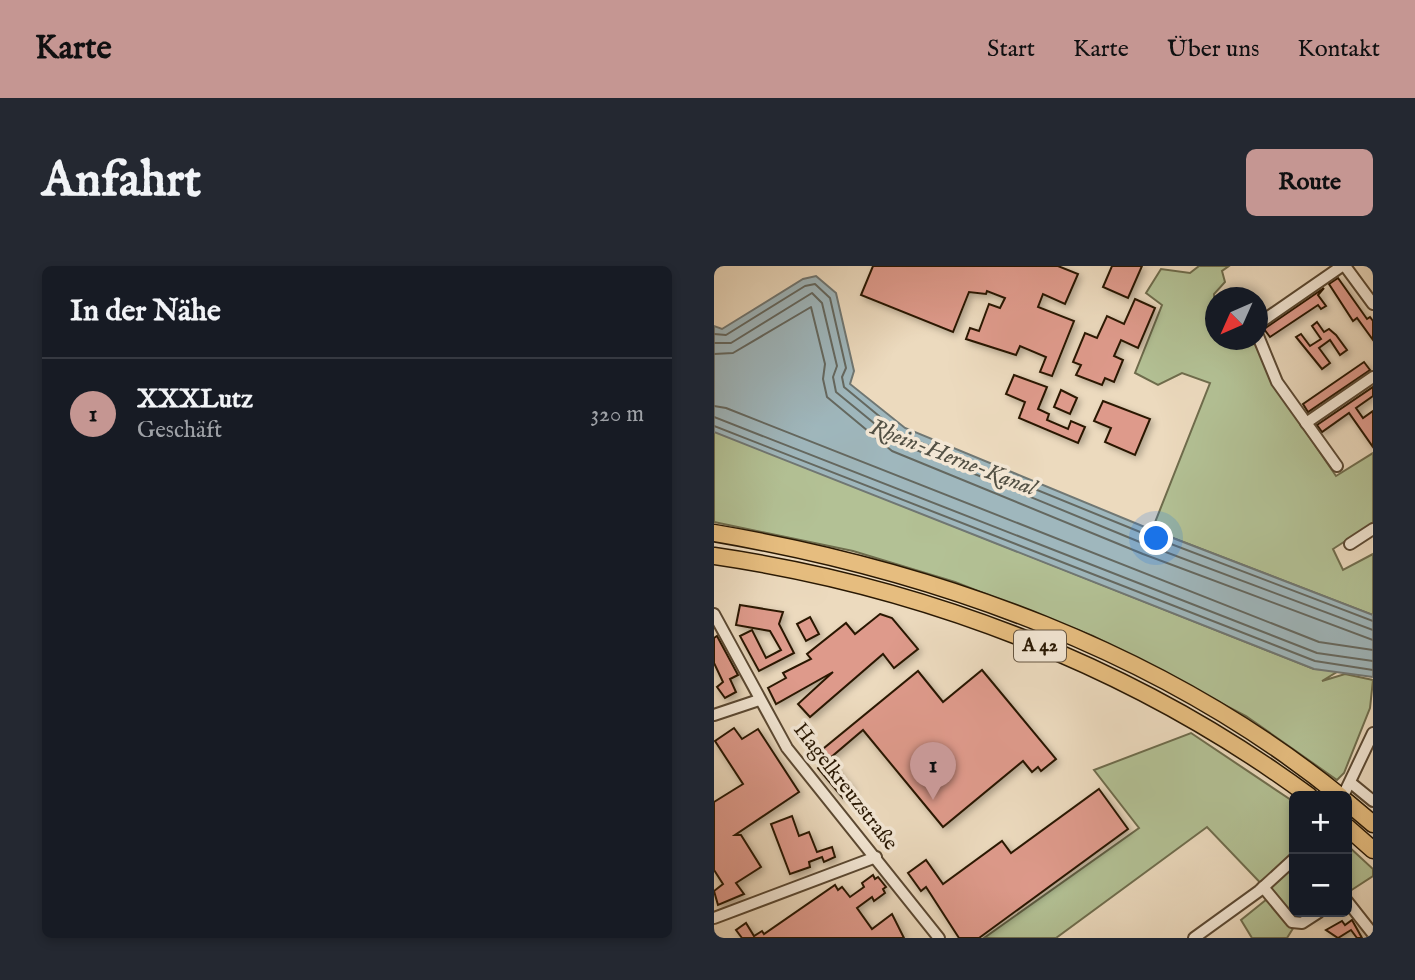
<!DOCTYPE html>
<html lang="de">
<head>
<meta charset="utf-8">
<style>
  body { margin:0; font-family:"IM FELL English",serif; background:#242831; color:#f1f3f6 }
  .controls { position:absolute; right:21px; bottom:21px; display:grid; overflow:hidden; border-radius:10px; box-shadow:0 4px 10px #0003 }
  .controls button { width:63px; height:63px; display:grid; place-items:center; padding:0; border:0; border-bottom:2px solid #363941; background:#171b24; color:#f1f3f6; font:35px sans-serif }
  .compass { position:absolute; left:491px; top:21px; width:63px; height:63px; border-radius:50%; background:#171b24; box-shadow:0 4px 10px #0003; rotate:225deg }
  .you { position:absolute; left:443px; top:273px; width:24px; height:24px; margin:-18px; border:5px solid #fff; border-radius:50%; background:#1a73e8; box-shadow:0 0 0 10px #1a73e833 }
  .badge { display:grid; place-items:center; width:46px; height:46px; border-radius:50%; background:#c59692; color:#111; font-size:23px; font-weight:700 }
  .pin { position:absolute; translate:-50% -58px; filter:drop-shadow(0 2px 4px #0008) }
  .pin::after { content:''; position:absolute; top:37px; width:24px; height:21px; background:inherit; clip-path:polygon(0 0,100% 0,50% 100%) }
  .list { margin:0; padding:0; list-style:none }
  h2 { display:flex; justify-content:space-between; align-items:center; height:91px; margin:0; padding:0 28px; font-size:30px }
  h2 small { font-size:23px; font-weight:400; color:#9ea1a6 }
  .list li { display:grid; grid-template-columns:46px 1fr auto; gap:21px; align-items:center; box-sizing:border-box; height:112px; padding:0 28px; border-top:2px solid #363941 }
  .list b { display:block; font-size:26px; white-space:nowrap }
  .list p { margin:0; font-size:23px; white-space:nowrap; color:#9ea1a6 }
  .list em { font-size:23px; font-style:normal; color:#9ea1a6 }
  .map { position:relative; flex:none; width:659px; height:672px; overflow:hidden; border-radius:10px }
  header { display:flex; align-items:center; gap:42px; box-sizing:border-box; height:98px; padding:0 35px; background:#c59692; color:#111 }
  header strong { font-size:33px }
  nav { display:flex; gap:38px; margin-inline-start:auto; font-size:24px }
  .intro { display:flex; align-items:center; justify-content:space-between; box-sizing:border-box; height:168px; padding:0 42px }
  h1 { margin:0; font-size:49px }
  .button { padding:18px 32px; border-radius:10px; background:#c59692; color:#111; font-size:24px; font-weight:700 }
  main { display:flex; gap:42px; padding:0 42px }
  aside { flex:1; background:#171b24; border-radius:10px; box-shadow:0 4px 10px #0003 }
  .map>svg:first-child { display:block }
  .green { fill:#b3c195; stroke:#6e6c4c; stroke-width:2 }
  .water { fill:#9fb7bd; stroke:#707773; stroke-width:2 }
  .lines { fill:none; stroke-linecap:round; stroke-linejoin:round }
  .shore { stroke:#646860; stroke-width:2 }
  .building { fill:#de9a8b; stroke:#291803; stroke-width:2; filter:url(#shadow) }
  .minor-casing { stroke:#5a4832; stroke-width:14 }
  .highway-casing { stroke:#291803; stroke-width:19 }
  .minor { stroke:#f3e7d5; stroke-width:10 }
  .highway { stroke:#e6bd7f; stroke-width:16 }
  .labels { text-anchor:middle; dominant-baseline:central; stroke-width:7; stroke-linejoin:round; paint-order:stroke }
  .shield { fill:#f3e7d5; stroke:#665642; stroke-width:2 }
  .shield-label { font-size:19px; font-weight:bold; fill:#291803 }
  .street-label { font-size:21px; fill:#291803; stroke:#f3e7d5 }
  .water-label { font-size:23px; font-style:italic; fill:#525044; stroke:#f3e7d5 }
</style>
</head>
<body>
<header>
<strong>Karte</strong>
<nav><a>Start</a><a>Karte</a><a>Über uns</a><a>Kontakt</a></nav>
</header>
<div class="intro"><h1>Anfahrt</h1><a class="button">Route</a></div>
<main>
<aside>
<h2>In der Nähe<small></small></h2>
<ul class="list">
<li><span class="badge">1</span><div><b>XXXLutz</b><p>Geschäft</p></div><em>320 m</em></li>
</ul>
</aside>
<div class="map">
<svg width="659" height="672" viewBox="0 0 659 672">
  <defs>
    <filter id="shadow"><feDropShadow dx="3" dy="3" stdDeviation="3.5" flood-color="#0004"/></filter>
  </defs>
  <rect width="100%" height="100%" fill="#ecdabe"/>
  <filter id="stains"><feTurbulence type="fractalNoise" baseFrequency=".00286" numOctaves="4"/><feColorMatrix values="0 0 0 0 .2 0 0 0 0 .09 0 0 0 0 .02 0 0 0 .5 -.17"/></filter>
  <radialGradient id="worn" r=".72"><stop offset=".6" stop-color="#630" stop-opacity="0"/><stop offset="1" stop-color="#630" stop-opacity=".3"/></radialGradient>
  <g class="green">
    <path d="M 485,0 L 515,0 L 508,5 L 511,16 L 500,28 L 502,74 L 517,74 L 521,79 L 539,74 L 564,125 L 622,210 L 659,187 L 659,257 L 619,283 L 629,304 L 659,288 L 659,349 L 438,264 L 496,117 L 468,107 L 444,119 L 421,107 L 448,39 L 432,27 L 447,3 L 476,7 Z"/>
    <path d="M 0,165 L 600,403 L 626,404 L 608,415 L 631,408 L 659,414 L 656,442 L 630,507 L 623,514 L 532,450 L 379,370 L 241,316 L 139,285 L 0,256 Z"/>
    <path d="M 477,467 L 580,536 L 580,646 L 601,646 L 583,656 L 573,672 L 538,672 L 527,654 L 558,629 L 493,561 L 342,672 L 270,672 L 425,562 L 380,504 Z"/>
    <path d="M 633,579 L 659,603 L 659,610 L 633,627 Z"/>
  </g>
  <path class="water" d="M 102,10 L 122,27 L 140,105 L 136,118 L 191,162 L 438,264 L 659,349 L 659,411 L 600,403 L 0,166 L 0,60 L 8,63 L 89,13 Z"/>
  <g class="lines">
    <g class="shore">
      <path d="M 0,68 L 12,69 L 91,20 L 101,18 L 116,32 L 132,102 L 128,111 L 130,121 L 188,169 L 436,270 L 659,355"/>
      <path d="M 0,77 L 17,77 L 98,27 L 108,37 L 123,100 L 119,111 L 122,126 L 183,176 L 433,279 L 659,364"/>
      <path d="M 0,88 L 19,87 L 97,41 L 111,98 L 109,113 L 113,131 L 178,185 L 429,288 L 659,374"/>
      <path d="M 0,140 L 12,142 L 605,376 L 659,384"/>
      <path d="M 0,151 L 603,387 L 659,395"/>
      <path d="M 0,160 L 601,395 L 659,404"/>
    </g>
  </g>
  <g class="building">
    <path d="M 159,0 L 344,0 L 364,8 L 351,38 L 329,28 L 324,41 L 360,55 L 338,110 L 326,106 L 332,91 L 306,80 L 302,89 L 252,73 L 256,62 L 265,65 L 275,38 L 286,42 L 291,32 L 273,25 L 272,28 L 255,26 L 239,66 L 147,29 Z"/>
    <path d="M 398,0 L 428,0 L 414,32 L 389,21 Z"/>
    <path d="M 624,12 L 653,53 L 656,51 L 659,55 L 659,74 L 643,52 L 639,55 L 615,18 Z"/>
    <path d="M 610,22 L 604,29 L 612,40 L 607,43 L 604,39 L 556,71 L 550,63 Z"/>
    <path d="M 421,33 L 441,42 L 424,82 L 407,74 L 400,90 L 409,94 L 400,116 L 391,112 L 388,119 L 362,109 L 367,99 L 359,96 L 371,67 L 383,72 L 393,50 L 410,58 Z"/>
    <path d="M 603,56 L 610,66 L 615,63 L 622,69 L 633,84 L 626,89 L 616,74 L 605,82 L 616,97 L 608,103 L 582,71 L 587,68 L 596,80 L 607,73 L 598,60 Z"/>
    <path d="M 650,96 L 656,104 L 594,146 L 589,138 Z"/>
    <path d="M 300,109 L 333,121 L 324,143 L 335,148 L 333,154 L 354,163 L 357,155 L 371,161 L 364,177 L 305,152 L 311,136 L 292,128 Z"/>
    <path d="M 659,121 L 659,130 L 642,142 L 649,152 L 659,145 L 659,181 L 635,147 L 608,166 L 603,159 Z"/>
    <path d="M 347,124 L 363,132 L 356,148 L 340,141 Z"/>
    <path d="M 389,135 L 436,153 L 421,189 L 391,176 L 397,162 L 380,155 Z"/>
    <path d="M 26,339 L 69,346 L 65,358 L 80,387 L 45,405 L 26,370 L 38,364 L 52,392 L 67,384 L 56,365 L 22,359 Z"/>
    <path d="M 166,348 L 178,352 L 204,383 L 180,402 L 169,388 L 96,451 L 84,438 L 119,406 L 62,438 L 54,422 L 72,412 L 69,407 L 97,393 L 93,388 L 132,357 L 141,368 Z"/>
    <path d="M 96,351 L 105,368 L 92,375 L 83,358 Z"/>
    <path d="M 3,370 L 24,409 L 16,413 L 22,426 L 11,432 L 3,421 L 9,416 L 0,397 L 0,372 Z"/>
    <path d="M 268,404 L 342,493 L 327,505 L 324,501 L 318,506 L 309,495 L 229,561 L 149,464 L 115,493 L 139,523 L 129,532 L 104,502 L 111,496 L 104,487 L 204,405 L 229,436 Z"/>
    <path d="M 20,462 L 28,473 L 44,463 L 85,526 L 21,569 L 27,569 L 47,601 L 22,617 L 30,628 L 4,639 L 0,625 L 9,618 L 0,604 L 0,536 L 29,518 L 1,475 Z"/>
    <path d="M 385,523 L 414,563 L 265,672 L 245,672 L 212,621 L 207,625 L 194,607 L 212,594 L 229,618 L 288,575 L 297,587 Z"/>
    <path d="M 78,550 L 85,570 L 95,566 L 103,586 L 118,581 L 121,591 L 110,596 L 108,591 L 95,596 L 96,601 L 76,608 L 57,558 Z"/>
    <path d="M 159,609 L 161,613 L 164,611 L 172,621 L 169,623 L 171,627 L 160,635 L 158,631 L 143,642 L 158,663 L 178,648 L 190,672 L 28,672 L 22,664 L 32,657 L 40,670 L 48,665 L 50,668 L 121,619 L 124,624 L 128,621 L 136,631 L 150,621 L 148,617 Z"/>
    <path d="M 638,654 L 648,672 L 643,672 L 637,664 L 624,672 L 612,664 L 628,655 L 631,659 Z"/>
  </g>
  <g class="lines">
    <g class="minor-casing">
      <g id="minor">
        <path d="M 631,0 L 659,38"/>
        <path d="M 544,58 L 628,0"/>
        <path d="M 544,70 L 563,116 L 623,200"/>
        <path d="M 520,74 L 521,74"/>
        <path d="M 592,157 L 659,111"/>
        <path d="M 636,278 L 659,263"/>
        <path d="M 0,348 L 73,482 L 225,672"/>
        <path d="M 0,449 L 45,434"/>
        <path d="M 637,517 L 659,535"/>
        <path d="M 629,530 L 659,467"/>
        <path d="M 549,621 L 578,656 L 588,657 L 605,646"/>
        <path d="M 633,635 L 659,668"/>
        <path d="M 0,652 L 162,591"/>
        <path d="M 480,672 L 545,625 L 580,593"/>
      </g>
    </g>
    <g class="highway-casing">
      <g id="highway">
        <path d="M 0,267 C 223,305 449,386 626,530"/>
        <path d="M 0,290 C 213,321 422,402 595,530"/>
        <path d="M 633,536 L 659,558"/>
        <path d="M 633,561 L 659,584"/>
      </g>
    </g>
    <use href="#minor" class="minor"/>
    <use href="#highway" class="highway"/>
  </g>
  <g class="labels">
    <rect class="shield" x="300" y="364.5" width="52" height="31" rx="5"/>
    <g class="shield-label">
      <text x="326" y="380">A 42</text>
    </g>
    <g class="street-label">
      <text transform="translate(131 521) rotate(52)">Hagelkreuzstraße</text>
    </g>
    <g class="water-label">
      <text transform="translate(239 192) rotate(21)">Rhein-Herne-Kanal</text>
    </g>
  </g>
  <rect width="100%" height="100%" filter="url(#stains)"/>
  <rect width="100%" height="100%" fill="url(#worn)"/>
</svg>
<div class="controls">
<button>+</button>
<button>−</button>
</div>
<svg class="compass" viewBox="-18 -18 36 36"><path d="M0-13l5 13h-10z" fill="#e53935"/><path d="M0 13l5-13h-10z" fill="#9ea1a6"/></svg>
<div class="you"></div>
<div class="pin badge" style="left:219px;top:534px">1</div>
</div>
</main>
</body>
</html>
